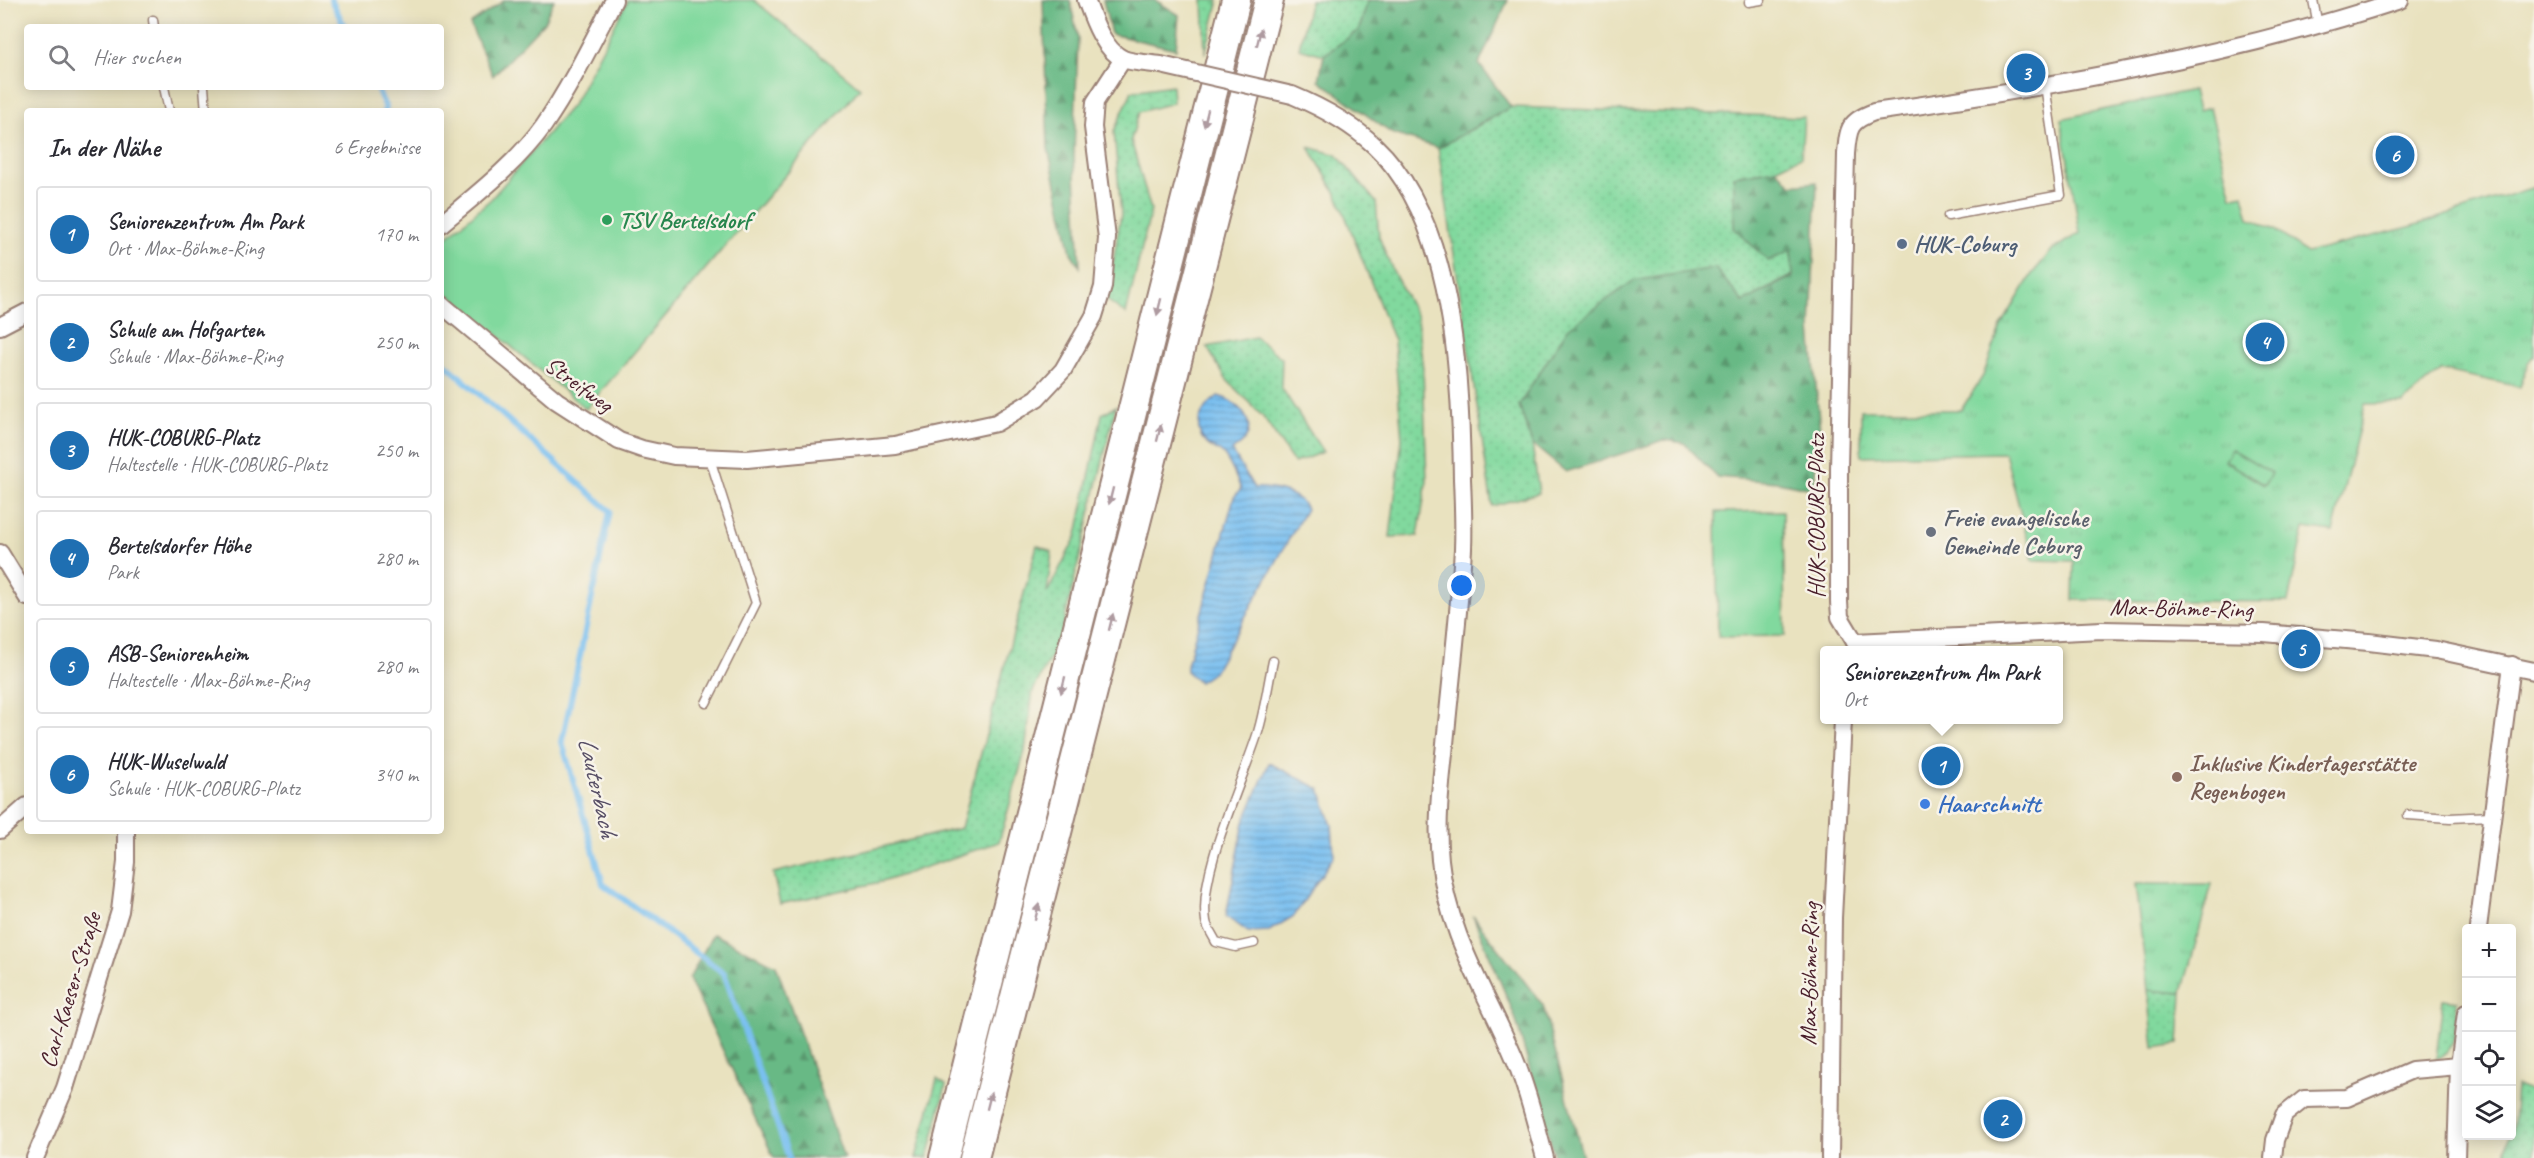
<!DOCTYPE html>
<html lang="de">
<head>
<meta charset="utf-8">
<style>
  body { margin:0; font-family:Caveat,sans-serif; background:#f7f7f7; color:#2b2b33 }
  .controls { position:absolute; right:18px; bottom:18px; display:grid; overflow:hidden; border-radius:6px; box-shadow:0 3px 15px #0003 }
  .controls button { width:54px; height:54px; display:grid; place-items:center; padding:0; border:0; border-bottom:2px solid #e1e1e2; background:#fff; color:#2b2b33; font:30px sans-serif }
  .you { position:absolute; left:1462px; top:586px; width:21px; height:21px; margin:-15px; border:4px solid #fff; border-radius:50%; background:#1a73e8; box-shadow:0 0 0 9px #1a73e833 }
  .badge { display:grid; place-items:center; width:39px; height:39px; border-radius:50%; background:#1f6fb2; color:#fff; font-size:20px; font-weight:700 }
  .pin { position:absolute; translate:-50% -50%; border:3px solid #fff; box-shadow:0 2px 6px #0006 }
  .popup { position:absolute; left:1820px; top:646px; width:243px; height:78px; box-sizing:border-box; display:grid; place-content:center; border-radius:6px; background:#fff; filter:drop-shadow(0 2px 4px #0005); font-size:20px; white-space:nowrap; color:#7c7c81 }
  .popup b { font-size:22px; color:#2b2b33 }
  .popup::after { content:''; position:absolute; left:50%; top:100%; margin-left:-12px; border:12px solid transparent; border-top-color:#fff }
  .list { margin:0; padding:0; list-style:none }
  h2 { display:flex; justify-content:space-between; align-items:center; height:78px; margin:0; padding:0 24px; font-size:26px }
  h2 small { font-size:20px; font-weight:400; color:#7c7c81 }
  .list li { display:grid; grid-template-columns:39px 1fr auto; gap:18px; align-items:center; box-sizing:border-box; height:96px; margin:0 12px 12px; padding:0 12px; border:2px solid #e1e1e2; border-radius:6px }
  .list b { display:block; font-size:22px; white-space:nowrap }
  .list p { margin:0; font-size:20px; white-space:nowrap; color:#7c7c81 }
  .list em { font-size:20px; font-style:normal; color:#7c7c81 }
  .icon { flex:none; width:33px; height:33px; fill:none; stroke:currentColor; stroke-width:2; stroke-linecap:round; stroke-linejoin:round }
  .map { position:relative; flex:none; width:2534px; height:1158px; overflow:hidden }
  .search { position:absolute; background:#fff; box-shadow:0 3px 15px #0003; left:24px; top:24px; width:420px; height:66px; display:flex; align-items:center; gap:15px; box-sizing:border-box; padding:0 21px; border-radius:6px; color:#7c7c81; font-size:22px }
  .panel { position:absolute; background:#fff; box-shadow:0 3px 15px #0003; left:24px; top:108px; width:420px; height:726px; border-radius:6px }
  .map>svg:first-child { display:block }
  .grass { fill:url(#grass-dots); stroke:#667c64; stroke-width:1.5 }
  .forest { fill:url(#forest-firs); stroke:#596c58; stroke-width:1.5 }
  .park { fill:url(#park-tufts); stroke:#667c64; stroke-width:1.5 }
  .pitch { fill:#81d99e; stroke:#667c64; stroke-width:1.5 }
  .water { fill:url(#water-rules); stroke:#62708e; stroke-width:1.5 }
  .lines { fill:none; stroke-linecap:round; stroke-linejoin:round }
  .stream { stroke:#79c0f1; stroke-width:6 }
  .service-casing { stroke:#9a8075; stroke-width:11 }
  .minor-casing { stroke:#9a8075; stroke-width:20 }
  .trunk-casing { stroke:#9a8075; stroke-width:32 }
  .service { stroke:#fff; stroke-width:8 }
  .minor { stroke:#fff; stroke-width:16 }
  .trunk { stroke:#fff; stroke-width:28 }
  .minor-bridge-casing { stroke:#9a8075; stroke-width:20; stroke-linecap:butt }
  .minor-bridge { stroke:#fff; stroke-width:16 }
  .oneway { fill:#ae9aa0 }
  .leisure-dot { fill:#2e9e5b; stroke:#f7f3e8; stroke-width:2 }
  .service-dot { fill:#5c6f8a; stroke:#f7f3e8; stroke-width:2 }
  .worship-dot { fill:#6b7280; stroke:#f7f3e8; stroke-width:2 }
  .education-dot { fill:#8d6e63; stroke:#f7f3e8; stroke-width:2 }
  .shop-dot { fill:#3f7fe0; stroke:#f7f3e8; stroke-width:2 }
  .labels { text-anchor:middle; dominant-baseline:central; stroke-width:5; stroke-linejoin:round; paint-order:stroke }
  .leisure-label { font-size:24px; font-weight:bold; fill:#27864d; stroke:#f7f3e8; text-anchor:start }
  .service-label { font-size:24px; font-weight:bold; fill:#4e5e75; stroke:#f7f3e8; text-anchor:start }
  .street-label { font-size:24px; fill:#4a1f2b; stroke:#f7f3e8 }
  .worship-label { font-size:24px; font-weight:bold; fill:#5b616d; stroke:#f7f3e8; text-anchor:start }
  .education-label { font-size:24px; font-weight:bold; fill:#785e54; stroke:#f7f3e8; text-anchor:start }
  .shop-label { font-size:24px; font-weight:bold; fill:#366cbe; stroke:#f7f3e8; text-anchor:start }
  .water-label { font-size:26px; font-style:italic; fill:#584f66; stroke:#f7f3e8 }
</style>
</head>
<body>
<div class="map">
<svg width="2534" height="1158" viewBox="0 0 2534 1158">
  <defs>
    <pattern id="grass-dots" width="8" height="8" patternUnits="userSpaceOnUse" patternTransform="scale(1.5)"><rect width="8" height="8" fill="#81d99e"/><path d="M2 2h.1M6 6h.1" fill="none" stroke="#71ba88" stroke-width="1.8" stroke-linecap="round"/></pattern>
    <pattern id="forest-firs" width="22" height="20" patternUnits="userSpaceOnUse" patternTransform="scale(1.5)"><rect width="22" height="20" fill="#68b985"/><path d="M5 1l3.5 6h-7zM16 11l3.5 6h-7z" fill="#58966d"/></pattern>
    <pattern id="park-tufts" width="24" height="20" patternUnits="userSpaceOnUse" patternTransform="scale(1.5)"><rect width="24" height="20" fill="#81d99e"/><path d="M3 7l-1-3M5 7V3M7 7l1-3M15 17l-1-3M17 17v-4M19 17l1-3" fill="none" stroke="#71ba88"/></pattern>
    <pattern id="water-rules" width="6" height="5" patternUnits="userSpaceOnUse" patternTransform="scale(1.5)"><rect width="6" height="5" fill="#79c0f1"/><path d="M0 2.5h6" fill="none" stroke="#659bc3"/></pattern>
  </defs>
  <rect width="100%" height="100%" fill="#f7f3e8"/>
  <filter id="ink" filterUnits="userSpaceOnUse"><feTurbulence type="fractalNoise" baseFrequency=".0167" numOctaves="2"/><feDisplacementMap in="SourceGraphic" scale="12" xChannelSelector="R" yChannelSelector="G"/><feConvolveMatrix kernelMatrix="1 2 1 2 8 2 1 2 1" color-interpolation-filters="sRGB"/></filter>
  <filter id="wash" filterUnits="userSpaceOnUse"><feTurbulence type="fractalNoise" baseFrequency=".008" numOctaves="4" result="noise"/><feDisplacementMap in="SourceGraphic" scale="24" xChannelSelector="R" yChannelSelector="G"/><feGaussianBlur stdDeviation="1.35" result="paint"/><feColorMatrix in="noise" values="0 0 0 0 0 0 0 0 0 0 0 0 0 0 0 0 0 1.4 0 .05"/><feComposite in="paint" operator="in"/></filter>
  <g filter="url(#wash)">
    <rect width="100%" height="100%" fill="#e9e2bf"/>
    <g class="grass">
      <path d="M 1203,0 L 1219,0 L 1205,54 Z"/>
      <path d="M 1310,0 L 1368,0 L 1359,30 L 1324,55 L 1299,48 Z"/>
      <path d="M 1172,85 L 1173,103 L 1139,112 L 1131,140 L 1151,210 L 1126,314 L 1107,300 L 1121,214 L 1114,131 L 1132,91 Z"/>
      <path d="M 1511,107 L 1804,117 L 1801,157 L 1776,169 L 1734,176 L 1791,251 L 1793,275 L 1743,302 L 1519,405 L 1532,444 L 1539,493 L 1492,506 L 1438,148 Z"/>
      <path d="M 1309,147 L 1337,155 L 1376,202 L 1379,237 L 1393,271 L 1417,317 L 1423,369 L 1427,481 L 1418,536 L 1390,537 L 1402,439 L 1394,341 L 1337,195 Z"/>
      <path d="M 1255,337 L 1282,358 L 1281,387 L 1323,452 L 1294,463 L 1263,417 L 1226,379 L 1207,347 Z"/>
      <path d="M 1116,406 L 1060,639 L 1033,691 L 1025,751 L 999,842 L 885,881 L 780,904 L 773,873 L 961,828 L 1037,545 L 1052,552 L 1047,593 L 1077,535 L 1102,414 Z"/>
      <path d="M 2148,990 L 2182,993 L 2179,1044 L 2154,1048 Z"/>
      <path d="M 2443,999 L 2457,1001 C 2455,1023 2460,1051 2436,1059 Z"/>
      <path d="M 937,1079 L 946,1085 L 928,1158 L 916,1158 Z"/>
      <path d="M 2516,1086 L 2534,1092 L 2534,1158 L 2505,1158 L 2508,1136 L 2512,1136 Z"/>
    </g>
    <g class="forest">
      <path d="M 505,0 L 554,0 L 544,22 L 493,76 L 470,24 Z"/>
      <path d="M 1043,0 L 1070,0 L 1078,38 L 1074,156 L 1080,267 L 1071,253 L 1048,148 Z"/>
      <path d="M 1103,0 L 1155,0 L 1179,15 L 1176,49 L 1111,34 Z"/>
      <path d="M 1368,0 L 1508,0 L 1479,64 L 1511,107 L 1438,148 L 1391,133 L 1319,80 L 1324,55 L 1359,30 Z"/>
      <path d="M 1776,169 L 1792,185 L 1817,182 L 1811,329 L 1820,431 L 1813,489 L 1778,482 L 1717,477 L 1684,443 L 1664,440 L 1566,472 L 1532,444 L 1519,405 L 1568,328 L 1633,281 L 1715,268 L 1743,302 L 1793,276 L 1791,251 L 1768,261 L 1734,228 L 1734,176 Z"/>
      <path d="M 1473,916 L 1543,1005 L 1583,1158 L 1555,1158 L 1515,1017 Z"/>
      <path d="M 713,934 L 776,965 L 844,1158 L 774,1158 L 689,979 Z"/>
    </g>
    <g class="park">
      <path d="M 2193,90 L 2198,111 L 2210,108 L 2232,197 L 2243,194 L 2249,218 L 2275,230 L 2307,253 L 2413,226 L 2534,187 L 2534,357 L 2531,358 L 2520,387 L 2441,370 L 2403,403 L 2365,404 L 2333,532 L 2304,528 L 2288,602 L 2073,600 L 2074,561 L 2033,560 L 2005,453 L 1861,456 L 1861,410 L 1961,410 L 1983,376 L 2001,326 L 2032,274 L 2053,249 L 2080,233 L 2061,119 Z"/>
      <path d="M 2135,884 L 2212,884 L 2182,993 L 2148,990 Z"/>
    </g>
    <g class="pitch">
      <path d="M 628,0 L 754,0 L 860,88 L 586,409 L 441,288 L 441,242 L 491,199 L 573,104 Z"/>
      <path d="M 2232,449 L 2272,473 L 2264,485 L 2225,461 Z"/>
      <path d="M 1783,511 L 1785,636 L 1718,637 L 1716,512 Z"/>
    </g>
    <g class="water">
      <path d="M 1218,396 C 1236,400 1258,421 1244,441 C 1241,444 1236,448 1232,451 L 1254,488 C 1269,487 1299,492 1306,509 L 1214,672 L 1199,682 L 1187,672 L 1187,665 L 1234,497 L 1241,489 C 1236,478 1231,463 1223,454 C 1219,449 1212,449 1207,444 C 1190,427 1202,408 1218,396 Z"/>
      <path d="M 1269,763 L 1320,789 L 1332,825 L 1334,856 L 1294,916 L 1269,931 L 1248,932 L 1226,916 L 1244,822 Z"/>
    </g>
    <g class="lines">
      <g class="stream">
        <path d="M 331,0 L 345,27"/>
        <path d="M 376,87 L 386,108 L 384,111"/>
        <path d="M 441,360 L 610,511 L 562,742 L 603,884 L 724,973 L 789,1158"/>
      </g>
    </g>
  </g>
  <g filter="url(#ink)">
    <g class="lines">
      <g class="service-casing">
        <g id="service">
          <path d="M 2313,0 L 2318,25"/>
          <path d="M 1749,2 L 1761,0"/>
          <path d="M 153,20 L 154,27"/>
          <path d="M 164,87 L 169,111"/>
          <path d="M 204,87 L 206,111"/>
          <path d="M 1948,216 L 2061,195 L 2045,85"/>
          <path d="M 706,703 L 756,603 L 710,459"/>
          <path d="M 2408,815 L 2450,818 L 2491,816"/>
          <path d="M 1254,943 L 1236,947 L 1216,942 C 1213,935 1207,928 1206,921 C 1198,872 1243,781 1258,732 C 1265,709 1268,684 1273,661"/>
        </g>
      </g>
      <g class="minor-casing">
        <g id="minor">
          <path d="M 1086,0 C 1093,19 1103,49 1123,59 C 1133,63 1150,63 1161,65"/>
          <path d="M 1292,95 C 1323,108 1351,123 1375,146 C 1454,220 1461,378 1462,479 C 1463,502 1464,526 1463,549 C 1459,614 1451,679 1445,744 C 1441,782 1436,822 1440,860 C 1447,930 1482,985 1510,1048 C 1526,1083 1535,1121 1545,1158"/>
          <path d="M 441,224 C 477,194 517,163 544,125 C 571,86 592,42 614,0"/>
          <path d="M 441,304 L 557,401 L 619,441 L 642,449 L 674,456 L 747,459 L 895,445 L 996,423 L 1037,398 L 1063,370 L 1094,316 L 1103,287 L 1107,238 L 1093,127 L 1095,102 L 1123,59"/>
          <path d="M 0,326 L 27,312"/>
          <path d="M 0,553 L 27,597"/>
          <path d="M 1855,642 L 1840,617 L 1839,602 L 1839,468 L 1846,154 C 1848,128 1849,121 1874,112 C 2052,87 2230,56 2400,0"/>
          <path d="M 1855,642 L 2102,630 L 2264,633 L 2369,642 L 2436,650 L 2534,671"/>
          <path d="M 0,830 L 27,806"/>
          <path d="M 2478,928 L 2512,665"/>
          <path d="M 35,1158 L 65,1088 L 120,911 L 126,862 L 126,831"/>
          <path d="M 1830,1158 L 1833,918 L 1843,720"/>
          <path d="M 2273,1158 L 2275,1140 L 2284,1115 L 2304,1099 L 2347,1098 L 2412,1070 L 2459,1066"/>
          <path d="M 2456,1158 L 2459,1066 L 2466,1013"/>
        </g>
      </g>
      <g class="trunk-casing">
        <g id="trunk">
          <path d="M 944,1158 L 1236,0"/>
          <path d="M 974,1158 L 1269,0"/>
        </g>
      </g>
      <use href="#service" class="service"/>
      <use href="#minor" class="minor"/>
      <use href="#trunk" class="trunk"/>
      <g class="minor-bridge-casing">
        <path id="minor-bridge" d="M 1161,65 L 1292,95"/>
      </g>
      <use href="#minor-bridge" class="minor-bridge"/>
    </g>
    <defs><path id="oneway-solid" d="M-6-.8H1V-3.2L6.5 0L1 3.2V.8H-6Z" transform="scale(1.5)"/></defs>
    <g class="oneway">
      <use href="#oneway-solid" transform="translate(1259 37) rotate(-76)"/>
      <use href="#oneway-solid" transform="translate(1206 118) rotate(104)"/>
      <use href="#oneway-solid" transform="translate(1159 307) rotate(104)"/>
      <use href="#oneway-solid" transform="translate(1159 433) rotate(-76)"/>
      <use href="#oneway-solid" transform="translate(1111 496) rotate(104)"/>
      <use href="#oneway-solid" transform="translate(1111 622) rotate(-76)"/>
      <use href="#oneway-solid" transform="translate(1063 685) rotate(104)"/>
      <use href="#oneway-solid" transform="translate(1037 912) rotate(-76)"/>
      <use href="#oneway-solid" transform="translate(989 1101) rotate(-76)"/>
    </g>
  </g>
  <circle class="leisure-dot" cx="607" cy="220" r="6"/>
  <circle class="service-dot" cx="1902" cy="244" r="6"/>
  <circle class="worship-dot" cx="1931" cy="532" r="6"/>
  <circle class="education-dot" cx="2177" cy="777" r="6"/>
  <circle class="shop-dot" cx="1925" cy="804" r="6"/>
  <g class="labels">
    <g class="leisure-label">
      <text x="619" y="220">TSV Bertelsdorf</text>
    </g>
    <g class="service-label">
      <text x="1914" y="244">HUK-Coburg</text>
    </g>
    <g class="street-label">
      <text transform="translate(579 384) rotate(36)">Streifweg</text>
      <text transform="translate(1816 516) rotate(-90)">HUK-COBURG-Platz</text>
      <text transform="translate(2181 608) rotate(1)">Max-Böhme-Ring</text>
      <text transform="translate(1809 974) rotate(-89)">Max-Böhme-Ring</text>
      <text transform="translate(70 990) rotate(-73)">Carl-Kaeser-Straße</text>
    </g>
    <g class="worship-label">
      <text x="1943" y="518">Freie evangelische<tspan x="1943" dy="28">Gemeinde Coburg</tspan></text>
    </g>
    <g class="education-label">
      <text x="2189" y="763">Inklusive Kindertagesstätte<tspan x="2189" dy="28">Regenbogen</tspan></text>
    </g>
    <g class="shop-label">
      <text x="1937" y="804">Haarschnitt</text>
    </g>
    <g class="water-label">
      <text transform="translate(598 787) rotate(77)">Lauterbach</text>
    </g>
  </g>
</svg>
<div class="controls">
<button>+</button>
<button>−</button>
<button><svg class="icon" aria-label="locate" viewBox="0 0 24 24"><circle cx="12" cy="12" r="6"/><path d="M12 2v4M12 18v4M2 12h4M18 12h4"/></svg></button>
<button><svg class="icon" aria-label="layers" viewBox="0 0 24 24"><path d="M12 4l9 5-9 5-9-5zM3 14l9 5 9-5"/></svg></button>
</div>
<div class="you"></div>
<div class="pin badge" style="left:1941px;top:766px">1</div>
<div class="popup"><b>Seniorenzentrum Am Park</b>Ort</div>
<div class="pin badge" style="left:2003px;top:1119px">2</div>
<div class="pin badge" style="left:2026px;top:73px">3</div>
<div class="pin badge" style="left:2265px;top:342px">4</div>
<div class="pin badge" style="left:2301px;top:649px">5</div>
<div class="pin badge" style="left:2395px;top:155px">6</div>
<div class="search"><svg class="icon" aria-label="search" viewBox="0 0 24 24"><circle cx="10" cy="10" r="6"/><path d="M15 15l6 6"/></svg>Hier suchen</div>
<section class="panel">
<h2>In der Nähe<small>6 Ergebnisse</small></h2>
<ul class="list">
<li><span class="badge">1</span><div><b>Seniorenzentrum Am Park</b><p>Ort · Max-Böhme-Ring</p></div><em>170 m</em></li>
<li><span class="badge">2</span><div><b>Schule am Hofgarten</b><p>Schule · Max-Böhme-Ring</p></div><em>250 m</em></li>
<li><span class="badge">3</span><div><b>HUK-COBURG-Platz</b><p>Haltestelle · HUK-COBURG-Platz</p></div><em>250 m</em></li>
<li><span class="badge">4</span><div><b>Bertelsdorfer Höhe</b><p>Park</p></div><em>280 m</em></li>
<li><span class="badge">5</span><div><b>ASB-Seniorenheim</b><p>Haltestelle · Max-Böhme-Ring</p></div><em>280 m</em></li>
<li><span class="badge">6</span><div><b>HUK-Wuselwald</b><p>Schule · HUK-COBURG-Platz</p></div><em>340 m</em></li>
</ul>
</section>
</div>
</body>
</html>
